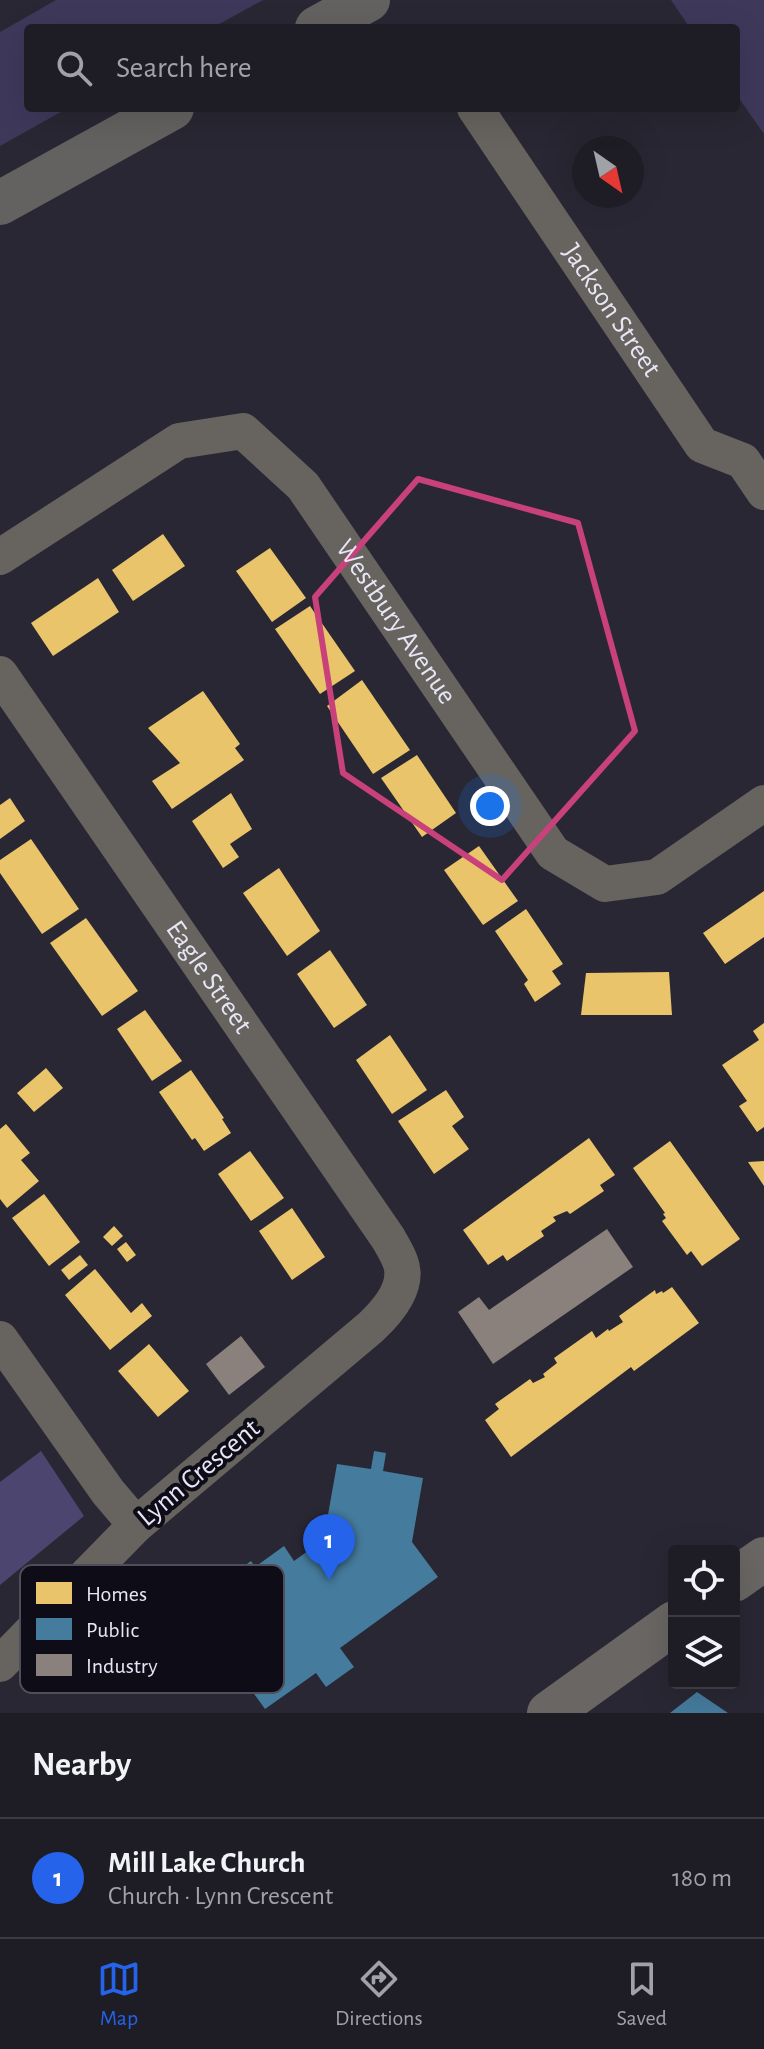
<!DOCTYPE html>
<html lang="en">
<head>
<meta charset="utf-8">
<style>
  body { margin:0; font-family:"Alegreya Sans",sans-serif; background:#26262e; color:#f1f3f6 }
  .controls { position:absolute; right:24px; bottom:24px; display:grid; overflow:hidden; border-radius:8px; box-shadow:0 8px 32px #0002 }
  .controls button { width:72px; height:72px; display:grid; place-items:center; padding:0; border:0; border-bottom:2px solid #3c3b43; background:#1e1d26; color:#f1f3f6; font:40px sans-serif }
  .compass { position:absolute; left:572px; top:136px; width:72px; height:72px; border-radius:50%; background:#1e1d26; box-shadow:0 8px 32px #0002; rotate:146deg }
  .you { position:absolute; left:490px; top:806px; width:28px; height:28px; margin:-20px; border:6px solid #fff; border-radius:50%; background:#1a73e8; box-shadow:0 0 0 12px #1a73e833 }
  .badge { display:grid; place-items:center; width:52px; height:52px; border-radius:50%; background:#2563eb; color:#fff; font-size:26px; font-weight:700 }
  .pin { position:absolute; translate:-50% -66px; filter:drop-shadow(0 2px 4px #0008) }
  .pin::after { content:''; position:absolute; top:42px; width:28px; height:24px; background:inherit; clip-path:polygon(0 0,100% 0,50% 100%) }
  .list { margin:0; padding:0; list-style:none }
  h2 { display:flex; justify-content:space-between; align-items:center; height:104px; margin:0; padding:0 32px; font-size:34px }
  h2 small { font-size:26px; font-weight:400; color:#a1a2a7 }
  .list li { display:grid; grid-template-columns:52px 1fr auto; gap:24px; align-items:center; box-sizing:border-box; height:120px; padding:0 32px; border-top:2px solid #3c3b43 }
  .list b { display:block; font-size:30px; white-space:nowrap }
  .list p { margin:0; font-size:26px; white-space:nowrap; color:#a1a2a7 }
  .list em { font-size:26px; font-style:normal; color:#a1a2a7 }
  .icon { flex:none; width:44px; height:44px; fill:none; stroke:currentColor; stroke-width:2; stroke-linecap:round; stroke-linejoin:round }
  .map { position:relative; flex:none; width:764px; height:1713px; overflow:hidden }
  .search { position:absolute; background:#1e1d26; box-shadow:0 8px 32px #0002; left:24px; right:24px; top:24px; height:88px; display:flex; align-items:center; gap:20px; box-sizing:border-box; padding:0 28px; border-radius:8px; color:#a1a2a7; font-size:30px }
  .sheet { height:224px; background:#1e1d26 }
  nav { display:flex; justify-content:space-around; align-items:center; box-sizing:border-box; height:112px; border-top:2px solid #3c3b43; background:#1e1d26; font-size:22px; color:#a1a2a7 }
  nav a { display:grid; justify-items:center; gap:4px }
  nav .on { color:#2563eb }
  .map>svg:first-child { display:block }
  .green { fill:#3e395b }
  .forest { fill:#4c4570 }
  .homes { fill:#e9c46a }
  .public { fill:#457b9d }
  .industry { fill:#8a817c }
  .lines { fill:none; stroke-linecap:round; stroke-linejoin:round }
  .minor { stroke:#67635e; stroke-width:36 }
  .secondary { stroke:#696663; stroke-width:44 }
  .motorway { stroke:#646161; stroke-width:44 }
  .marked { fill:none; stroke:#c9417a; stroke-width:6; stroke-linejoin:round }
  .labels { text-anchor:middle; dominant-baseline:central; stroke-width:8; stroke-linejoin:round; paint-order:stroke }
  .street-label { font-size:28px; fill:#e7e6f6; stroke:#0e0d17 }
  .key { fill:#0e0d17; stroke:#4f4e5a; stroke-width:2 }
  .key-label { font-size:22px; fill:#e7e6f6 }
</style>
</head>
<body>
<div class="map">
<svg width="764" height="1713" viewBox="0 0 764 1713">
  <rect width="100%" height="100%" fill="#282733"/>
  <g class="green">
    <path d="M 56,0 L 263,0 L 212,28 L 28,28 L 28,108 L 68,108 L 0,146 L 0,32 Z"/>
    <path d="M 671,0 L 764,0 L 764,134 L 736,94 L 736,28 L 690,28 Z"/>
  </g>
  <path class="forest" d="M 41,1451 L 84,1516 L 0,1585 L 0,1482 Z"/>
  <g class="homes">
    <path d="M 163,534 L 185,566 L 133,601 L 112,570 Z"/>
    <path d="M 270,548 L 306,598 L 272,622 L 236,571 Z"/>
    <path d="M 98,578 L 119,612 L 53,656 L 31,623 Z"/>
    <path d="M 310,606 L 355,671 L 320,694 L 275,629 Z"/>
    <path d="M 362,680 L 410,750 L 373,774 L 327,706 Z"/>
    <path d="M 203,691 L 240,744 L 235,748 L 244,760 L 172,809 L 152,781 L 180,763 L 148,728 Z"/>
    <path d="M 417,755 L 456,813 L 422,837 L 381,778 Z"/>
    <path d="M 231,793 L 252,829 L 230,844 L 239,857 L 223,868 L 192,821 Z"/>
    <path d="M 10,798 L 25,821 L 0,839 L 0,805 Z"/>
    <path d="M 31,839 L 79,909 L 42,934 L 0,873 L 0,860 Z"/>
    <path d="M 479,846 L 518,901 L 483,925 L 444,870 Z"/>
    <path d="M 279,868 L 320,931 L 287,956 L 243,893 Z"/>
    <path d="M 764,891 L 764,937 L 725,964 L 703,933 Z"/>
    <path d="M 526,909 L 563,964 L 552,971 L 561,984 L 535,1002 L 524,984 L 528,980 L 495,931 Z"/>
    <path d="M 86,918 L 138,991 L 102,1016 L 50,943 Z"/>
    <path d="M 330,950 L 367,1005 L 334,1028 L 297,974 Z"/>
    <path d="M 669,972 L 672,1015 L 581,1015 L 586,973 Z"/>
    <path d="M 145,1010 L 182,1061 L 152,1081 L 117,1029 Z"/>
    <path d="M 764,1023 L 764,1127 L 757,1132 L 739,1106 L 747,1101 L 722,1065 L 759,1040 L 753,1031 Z"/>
    <path d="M 390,1035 L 427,1090 L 392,1114 L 356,1060 Z"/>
    <path d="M 46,1068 L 63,1088 L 34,1112 L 17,1093 Z"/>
    <path d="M 191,1070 L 224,1118 L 222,1119 L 231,1133 L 204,1151 L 195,1138 L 192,1140 L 159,1092 Z"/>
    <path d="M 446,1090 L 464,1117 L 452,1126 L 469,1149 L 434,1174 L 398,1121 Z"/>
    <path d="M 6,1124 L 30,1153 L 21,1160 L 39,1181 L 7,1208 L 0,1199 L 0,1129 Z"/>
    <path d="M 589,1138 L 615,1175 L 600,1185 L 604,1191 L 570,1214 L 567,1211 L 553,1217 L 556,1221 L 541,1231 L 544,1236 L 507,1261 L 503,1255 L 488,1265 L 463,1230 Z"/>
    <path d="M 670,1141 L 740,1239 L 702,1266 L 691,1251 L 687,1255 L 662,1221 L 666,1218 L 663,1214 L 665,1213 L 633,1168 Z"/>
    <path d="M 250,1151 L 284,1198 L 251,1221 L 218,1174 Z"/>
    <path d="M 764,1161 L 764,1186 L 748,1162 Z"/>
    <path d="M 44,1194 L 80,1242 L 49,1266 L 12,1218 Z"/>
    <path d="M 292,1208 L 325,1257 L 292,1280 L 259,1231 Z"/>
    <path d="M 114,1226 L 123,1236 L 112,1246 L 103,1237 Z"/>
    <path d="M 126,1242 L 136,1255 L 127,1262 L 117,1249 Z"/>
    <path d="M 80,1255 L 88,1265 L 69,1280 L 61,1270 Z"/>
    <path d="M 95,1269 L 131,1313 L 142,1303 L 152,1316 L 110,1350 L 65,1295 Z"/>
    <path d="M 672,1287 L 699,1323 L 634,1371 L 631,1367 L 511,1457 L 485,1420 L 499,1409 L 495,1404 L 530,1379 L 533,1383 L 545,1377 L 543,1374 L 557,1363 L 554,1358 L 592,1331 L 596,1338 L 608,1329 L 609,1331 L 623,1322 L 619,1316 L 655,1290 L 656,1294 L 662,1291 L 663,1293 Z"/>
    <path d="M 149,1344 L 189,1391 L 158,1417 L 118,1371 Z"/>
  </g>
  <g class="public">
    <path d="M 374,1451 L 386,1453 L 383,1471 L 423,1478 L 412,1542 L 438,1577 L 340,1648 L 354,1667 L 326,1687 L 316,1673 L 265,1709 L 194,1610 L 219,1584 L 251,1561 L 255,1567 L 284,1546 L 294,1561 L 312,1548 L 320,1560 L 337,1464 L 371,1469 Z"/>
    <path d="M 697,1692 L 728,1713 L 670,1713 Z"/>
  </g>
  <g class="industry">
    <path d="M 607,1229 L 633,1267 L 493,1364 L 458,1312 L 479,1297 L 489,1310 Z"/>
    <path d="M 241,1336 L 265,1367 L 229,1395 L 206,1364 Z"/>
  </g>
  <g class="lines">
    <g class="minor">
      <path id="s1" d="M 475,108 L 702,445 L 743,461 L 764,492"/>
      <path id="s2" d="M 0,557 L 179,441 L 243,431 L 303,486 L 553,853 L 605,884 L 657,877 L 764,803"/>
      <path id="s3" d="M 0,674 L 388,1238 C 392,1245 397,1253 400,1261 C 410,1286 388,1311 371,1327 L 136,1525 L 0,1664"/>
      <path d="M 0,1339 L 108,1492 L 136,1525"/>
    </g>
    <g class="secondary">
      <path d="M 734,1580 L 764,1559"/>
      <path d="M 549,1713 L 674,1623"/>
    </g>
    <g class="motorway">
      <path d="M 317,28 L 368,0"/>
      <path d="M 0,203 L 172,108"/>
    </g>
  </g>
  <path class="marked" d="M 418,479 L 578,523 L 635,731 L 502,880 L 343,773 L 315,597 Z"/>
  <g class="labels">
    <g class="street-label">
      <text stroke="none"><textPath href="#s1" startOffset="244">Jackson Street</textPath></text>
      <text stroke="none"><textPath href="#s2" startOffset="524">Westbury Avenue</textPath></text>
      <text stroke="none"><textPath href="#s3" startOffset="368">Eagle Street</textPath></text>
      <text transform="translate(199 1473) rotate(-40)">Lynn Crescent</text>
    </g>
  </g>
  <rect x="20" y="1565" width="264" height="128" rx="12" class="key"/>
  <rect x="36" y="1582" width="36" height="22" fill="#e9c46a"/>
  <rect x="36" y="1618" width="36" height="22" fill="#457b9d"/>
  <rect x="36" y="1654" width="36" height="22" fill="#8a817c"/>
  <g class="key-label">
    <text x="86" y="1601">Homes</text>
    <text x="86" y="1637">Public</text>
    <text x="86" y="1673">Industry</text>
  </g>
</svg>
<div class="controls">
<button><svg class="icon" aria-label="locate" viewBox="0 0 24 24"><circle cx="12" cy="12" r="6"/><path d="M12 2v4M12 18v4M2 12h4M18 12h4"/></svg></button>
<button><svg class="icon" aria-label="layers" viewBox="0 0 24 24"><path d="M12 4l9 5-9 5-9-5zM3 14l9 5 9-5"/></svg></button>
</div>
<svg class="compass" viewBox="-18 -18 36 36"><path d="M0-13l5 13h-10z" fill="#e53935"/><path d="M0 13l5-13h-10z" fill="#a1a2a7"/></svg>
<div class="you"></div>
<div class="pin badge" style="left:329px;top:1580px">1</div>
<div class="search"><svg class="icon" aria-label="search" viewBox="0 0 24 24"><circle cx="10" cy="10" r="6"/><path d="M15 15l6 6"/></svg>Search here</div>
</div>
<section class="sheet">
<h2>Nearby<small></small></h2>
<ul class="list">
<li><span class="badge">1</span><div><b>Mill Lake Church</b><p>Church · Lynn Crescent</p></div><em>180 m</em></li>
</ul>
</section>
<nav>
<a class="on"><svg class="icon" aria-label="map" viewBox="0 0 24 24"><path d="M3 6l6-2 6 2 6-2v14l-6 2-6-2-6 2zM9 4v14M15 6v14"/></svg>Map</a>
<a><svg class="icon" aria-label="directions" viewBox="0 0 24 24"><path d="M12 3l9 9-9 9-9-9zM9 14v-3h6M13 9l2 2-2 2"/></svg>Directions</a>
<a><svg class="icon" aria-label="saved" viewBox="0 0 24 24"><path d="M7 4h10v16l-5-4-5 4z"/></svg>Saved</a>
</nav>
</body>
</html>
